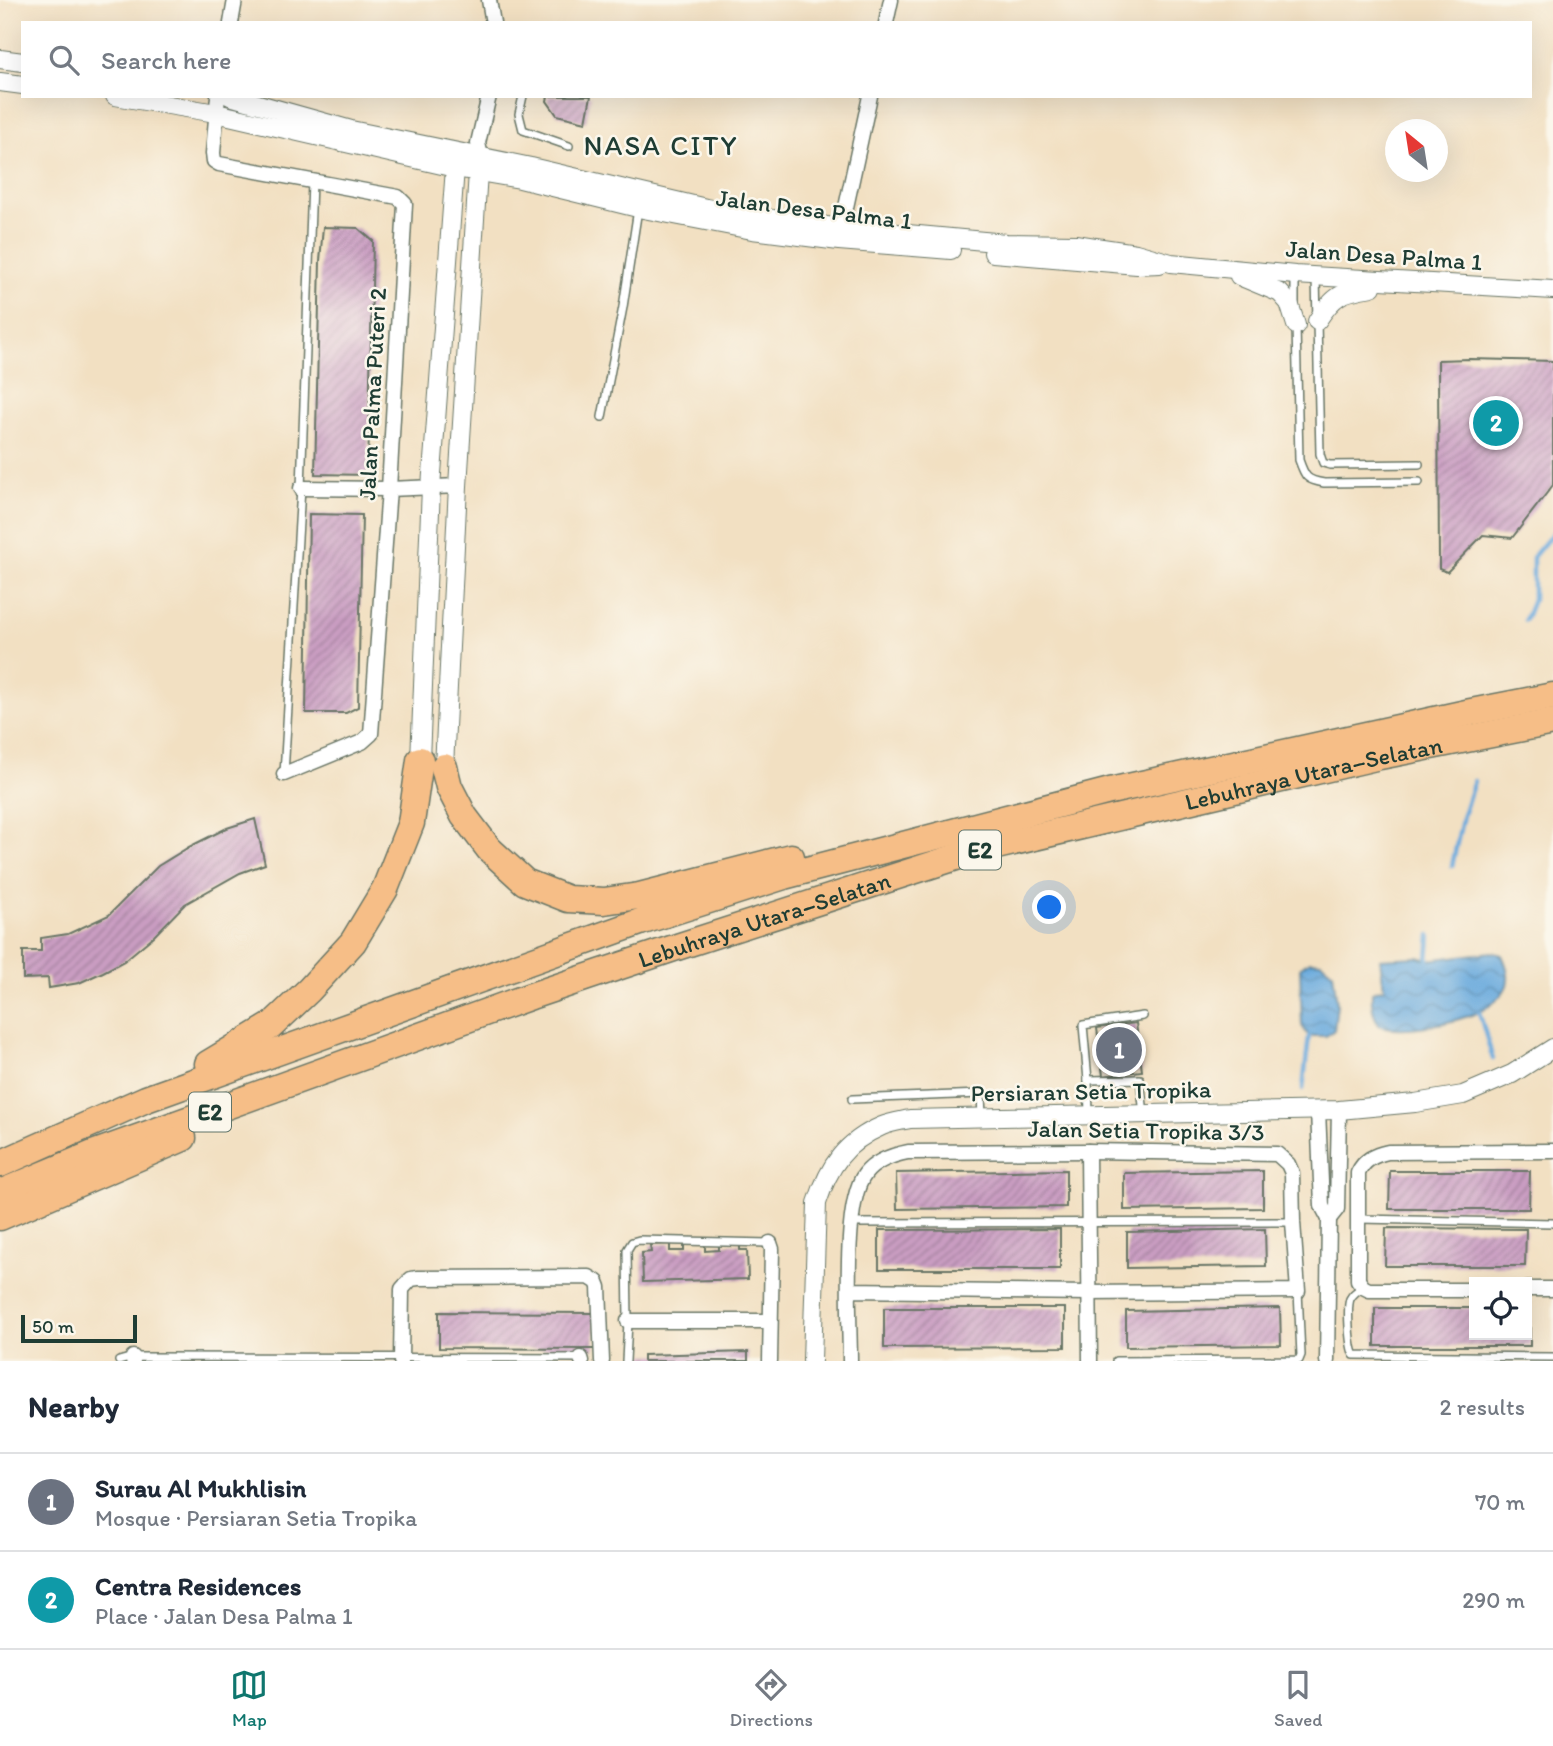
<!DOCTYPE html>
<html lang="en">
<head>
<meta charset="utf-8">
<style>
  body { margin:0; font-family:Itim,sans-serif; background:#f2f2f3; color:#1f2937 }
  .controls { position:absolute; right:21px; bottom:21px; display:grid; overflow:hidden; border-radius:0px; box-shadow:0 7px 28px #0002 }
  .controls button { width:63px; height:63px; display:grid; place-items:center; padding:0; border:0; border-bottom:2px solid #e0e1e3; background:#fff; color:#1f2937; font:35px sans-serif }
  .compass { position:absolute; left:1385px; top:119px; width:63px; height:63px; border-radius:50%; background:#fff; box-shadow:0 7px 28px #0002; rotate:330deg }
  .scale { position:absolute; left:21px; bottom:18px; width:116px; box-sizing:border-box; padding-left:7px; border:4px solid #1f3d34; border-top:0; font-size:19px; line-height:24px; white-space:nowrap; color:#1f3d34; -webkit-text-stroke:5px #fbf7ec; paint-order:stroke }
  .you { position:absolute; left:1050px; top:908px; width:24px; height:24px; margin:-18px; border:5px solid #fff; border-radius:50%; background:#1a73e8; box-shadow:0 0 0 10px #1a73e833 }
  .badge { display:grid; place-items:center; width:46px; height:46px; border-radius:50%; background:#0f766e; color:#fff; font-size:23px; font-weight:700 }
  .pin { position:absolute; translate:-50% -50%; border:4px solid #fff; box-shadow:0 2px 7px #0006 }
  .list { margin:0; padding:0; list-style:none }
  h2 { display:flex; justify-content:space-between; align-items:center; height:91px; margin:0; padding:0 28px; font-size:30px }
  h2 small { font-size:23px; font-weight:400; color:#747a83 }
  .list li { display:grid; grid-template-columns:46px 1fr auto; gap:21px; align-items:center; box-sizing:border-box; height:98px; padding:0 28px; border-top:2px solid #e0e1e3 }
  .list b { display:block; font-size:26px; white-space:nowrap }
  .list p { margin:0; font-size:23px; white-space:nowrap; color:#747a83 }
  .list em { font-size:23px; font-style:normal; color:#747a83 }
  .icon { flex:none; width:38px; height:38px; fill:none; stroke:currentColor; stroke-width:2; stroke-linecap:round; stroke-linejoin:round }
  .map { position:relative; flex:none; width:1553px; height:1361px; overflow:hidden }
  .search { position:absolute; background:#fff; box-shadow:0 7px 28px #0002; left:21px; right:21px; top:21px; height:77px; display:flex; align-items:center; gap:18px; box-sizing:border-box; padding:0 24px; border-radius:0px; color:#747a83; font-size:26px }
  .sheet { height:287px; background:#fff }
  nav { display:flex; justify-content:space-around; align-items:center; box-sizing:border-box; height:98px; border-top:2px solid #e0e1e3; background:#fff; font-size:19px; color:#747a83 }
  nav a { display:grid; justify-items:center; gap:4px }
  nav .on { color:#0f766e }
  .map>svg:first-child { display:block }
  .water { fill:url(#water-waves); stroke:#447488; stroke-width:2 }
  .lines { fill:none; stroke-linecap:round; stroke-linejoin:round }
  .stream { stroke:#6aaadd; stroke-width:4.5 }
  .building { fill:url(#building-hatch) }
  .service-casing { stroke:#697666; stroke-width:10 }
  .minor-casing { stroke:#697666; stroke-width:17 }
  .tertiary-casing { stroke:#697666; stroke-width:20 }
  .motorway-casing { stroke:#697666; stroke-width:29 }
  .service { stroke:#fff; stroke-width:7 }
  .minor { stroke:#fff; stroke-width:14 }
  .tertiary { stroke:#fff; stroke-width:18 }
  .motorway { stroke:#f6be87; stroke-width:26 }
  .labels { text-anchor:middle; dominant-baseline:central; stroke-width:5; stroke-linejoin:round; paint-order:stroke }
  .shield { fill:#fbf7ec; stroke:#61756b; stroke-width:2 }
  .shield-label { font-size:23px; font-weight:bold; fill:#1f3d34 }
  .street-label { font-size:24px; fill:#1f3d34; stroke:#fbf7ec }
  .quarter-label { font-size:28px; letter-spacing:2px; fill:#1f3d34; stroke:#fbf7ec }
</style>
</head>
<body>
<div class="map">
<svg width="1553" height="1361" viewBox="0 0 1553 1361">
  <defs>
    <pattern id="water-waves" width="16" height="10" patternUnits="userSpaceOnUse" patternTransform="scale(1.75)"><rect width="16" height="10" fill="#6aaadd"/><path d="M0 5q4-4 8 0t8 0" fill="none" stroke="#578cb4"/></pattern>
    <pattern id="building-hatch" width="6" height="6" patternUnits="userSpaceOnUse" patternTransform="scale(1.75)"><rect width="6" height="6" fill="#ca9dc2"/><path d="M-1 1l2-2M0 6l6-6M5 7l2-2" fill="none" stroke="#a3819e"/></pattern>
  </defs>
  <rect width="100%" height="100%" fill="#fbf7ec"/>
  <filter id="ink" filterUnits="userSpaceOnUse"><feTurbulence type="fractalNoise" baseFrequency=".0143" numOctaves="2"/><feDisplacementMap in="SourceGraphic" scale="14" xChannelSelector="R" yChannelSelector="G"/><feConvolveMatrix kernelMatrix="1 2 1 2 8 2 1 2 1" color-interpolation-filters="sRGB"/></filter>
  <filter id="wash" filterUnits="userSpaceOnUse"><feTurbulence type="fractalNoise" baseFrequency=".00686" numOctaves="4" result="noise"/><feDisplacementMap in="SourceGraphic" scale="28" xChannelSelector="R" yChannelSelector="G"/><feGaussianBlur stdDeviation="1.57" result="paint"/><feColorMatrix in="noise" values="0 0 0 0 0 0 0 0 0 0 0 0 0 0 0 0 0 1.4 0 .05"/><feComposite in="paint" operator="in"/></filter>
  <g filter="url(#wash)">
    <rect width="100%" height="100%" fill="#f2e0c2"/>
    <g class="water">
      <path d="M 1492,952 L 1502,955 C 1507,966 1512,980 1504,991 C 1499,999 1487,1008 1479,1012 C 1456,1022 1402,1034 1379,1025 C 1373,1015 1371,1004 1372,992 L 1384,988 L 1380,959 L 1418,957 L 1428,960 Z"/>
      <path d="M 1309,961 L 1321,962 L 1333,972 L 1337,1004 L 1334,1030 L 1326,1036 L 1309,1036 L 1302,1026 L 1300,968 Z"/>
    </g>
    <g class="lines">
      <g class="stream">
        <path d="M 1525,620 L 1533,600 L 1533,557 L 1553,533"/>
        <path d="M 1452,866 L 1463,815 L 1474,781"/>
        <path d="M 1428,960 L 1430,935"/>
        <path d="M 1479,1012 L 1493,1059"/>
        <path d="M 1303,1089 L 1309,1036"/>
      </g>
    </g>
    <g id="blocks">
      <g class="building">
        <path d="M 548,96 L 591,96 L 586,122 L 557,115 L 547,101 Z"/>
        <path d="M 323,227 L 358,228 L 373,241 L 368,475 L 315,474 L 320,261 Z"/>
        <path d="M 1470,359 L 1553,361 L 1553,485 L 1512,538 L 1483,535 L 1447,572 L 1439,569 L 1438,360 Z"/>
        <path d="M 309,514 L 362,515 L 358,707 L 346,713 L 306,713 Z"/>
        <path d="M 255,819 L 265,864 L 240,873 L 185,904 L 154,936 L 124,961 L 103,972 L 79,983 L 49,988 L 48,978 L 23,979 L 23,951 L 41,951 L 41,938 L 68,934 L 109,915 L 158,866 L 189,847 L 227,828 Z"/>
        <path d="M 1136,1023 L 1142,1071 L 1103,1076 L 1097,1028 Z"/>
        <path d="M 1066,1170 L 1066,1207 L 897,1209 L 896,1173 Z"/>
        <path d="M 1263,1171 L 1263,1208 L 1124,1210 L 1124,1173 Z"/>
        <path d="M 1390,1171 L 1530,1171 L 1529,1209 L 1389,1209 Z"/>
        <path d="M 1386,1228 L 1526,1229 L 1525,1266 L 1385,1266 Z"/>
        <path d="M 1060,1229 L 1060,1269 L 879,1269 L 879,1230 Z"/>
        <path d="M 1265,1229 L 1266,1266 L 1127,1268 L 1127,1232 Z"/>
        <path d="M 670,1244 L 670,1251 L 684,1251 L 684,1245 L 705,1245 L 705,1251 L 719,1250 L 719,1244 L 740,1244 L 740,1250 L 747,1250 L 748,1279 L 643,1282 L 642,1253 L 651,1252 L 650,1245 Z"/>
        <path d="M 884,1308 L 1065,1308 L 1065,1347 L 884,1348 Z"/>
        <path d="M 1280,1308 L 1281,1345 L 1126,1347 L 1126,1311 Z"/>
        <path d="M 1375,1308 L 1474,1308 L 1474,1335 L 1527,1335 L 1527,1308 L 1530,1308 L 1530,1346 L 1375,1346 Z"/>
        <path d="M 439,1312 L 595,1313 L 594,1349 L 439,1348 Z"/>
        <path d="M 748,1352 L 748,1361 L 643,1361 L 643,1355 Z"/>
      </g>
    </g>
  </g>
  <g filter="url(#ink)">
    <use href="#blocks" fill-opacity="0" stroke="#697666" stroke-width="2"/>
    <g class="lines">
      <g class="service-casing">
        <g id="service">
          <path d="M 523,96 L 519,114 L 523,130 L 569,146"/>
          <path d="M 1295,276 L 1295,306"/>
          <path d="M 1316,277 L 1320,454 L 1323,463 L 1330,465 L 1419,464"/>
          <path d="M 1296,325 L 1299,460 C 1305,477 1306,480 1324,483 L 1419,482"/>
          <path d="M 602,417 L 623,307 L 638,209"/>
          <path d="M 284,774 L 301,488 L 312,182"/>
          <path d="M 1143,1016 L 1083,1025 L 1088,1080 L 1140,1079 L 1144,1114"/>
          <path d="M 1088,1080 L 1089,1114"/>
          <path d="M 852,1099 L 981,1094 L 982,1117"/>
          <path d="M 1359,1219 L 1553,1223"/>
          <path d="M 851,1223 L 1293,1222"/>
          <path d="M 1363,1287 C 1358,1290 1353,1293 1350,1299 C 1347,1307 1349,1347 1354,1355 L 1553,1357"/>
          <path d="M 119,1361 L 133,1357 L 581,1358"/>
          <path d="M 626,1361 L 628,1321 L 627,1250 L 632,1242 L 639,1240 L 769,1243"/>
          <path d="M 1116,1361 L 1299,1360 L 1301,1355 L 1298,1291"/>
        </g>
      </g>
      <g class="minor-casing">
        <g id="minor">
          <path d="M 489,0 L 493,23"/>
          <path d="M 231,23 L 235,0"/>
          <path d="M 886,23 L 891,0"/>
          <path d="M 218,96 L 213,153 L 214,161 L 219,164 L 398,197 L 405,204 L 389,489 L 371,734 L 362,742 L 284,774"/>
          <path d="M 481,157 L 478,143 L 489,96"/>
          <path d="M 840,235 L 870,96"/>
          <path d="M 301,488 L 389,489 L 458,486"/>
          <path d="M 1318,1110 L 1322,1206 L 1329,1219 L 1327,1361"/>
          <path d="M 1088,1151 L 1090,1361"/>
          <path d="M 1329,1219 L 1337,1209 L 1339,1110"/>
          <path d="M 770,1243 L 772,1249 L 770,1361"/>
          <path d="M 1527,1289 L 1553,1289"/>
          <path d="M 849,1290 L 1089,1293 L 1298,1291 L 1293,1222 L 1292,1173 L 1288,1164 L 1277,1154 L 1088,1151 L 908,1152 C 893,1155 875,1161 865,1174 C 842,1203 850,1321 850,1361"/>
          <path d="M 1474,1290 L 1369,1290 L 1363,1287 L 1358,1280 L 1358,1173 C 1364,1160 1374,1155 1388,1152 L 1553,1151"/>
          <path d="M 628,1321 L 770,1321"/>
          <path d="M 133,1357 L 133,1361"/>
          <path d="M 581,1358 L 582,1361"/>
          <path d="M 401,1361 L 402,1289 L 411,1279 L 418,1278 L 589,1277 L 597,1282 L 599,1287 L 602,1361"/>
        </g>
      </g>
      <g class="tertiary-casing">
        <g id="tertiary">
          <path d="M 0,59 L 23,62"/>
          <path d="M 0,82 L 23,85"/>
          <path d="M 115,96 L 216,113 L 455,168 L 520,179 L 638,208 L 752,230 L 839,241 L 951,250"/>
          <path d="M 230,96 L 351,130 L 531,167 L 706,208 L 773,219 L 842,228 L 1006,243 L 1075,244 L 1136,253 L 1171,263 L 1295,275 L 1553,290"/>
          <path d="M 993,253 L 1137,265 L 1160,264"/>
          <path d="M 1239,276 L 1280,293 L 1289,303 L 1296,325"/>
          <path d="M 1317,321 C 1335,294 1341,292 1372,287"/>
          <path d="M 420,760 L 431,487 L 455,168 L 459,159"/>
          <path d="M 444,767 L 458,486 L 478,172 L 480,162"/>
          <path d="M 812,1361 L 817,1203 C 829,1166 845,1142 882,1126 C 891,1122 901,1121 910,1119 L 1339,1110 L 1415,1103 L 1463,1095 L 1512,1074 L 1553,1048"/>
        </g>
      </g>
      <g class="motorway-casing">
        <g id="motorway">
          <path d="M 444,767 L 449,787 L 464,816 L 489,849 L 525,882 L 568,899 L 604,901 L 639,896 L 791,857"/>
          <path d="M 208,1064 L 271,1026 L 309,990 L 353,942 L 385,889 L 411,823 L 420,760"/>
          <path d="M 0,1164 L 146,1099 L 640,922 L 784,876 L 1110,791 L 1471,712 L 1553,696"/>
          <path id="s1" d="M 0,1193 L 93,1154 L 531,996 L 680,946 L 975,851 L 1380,756 L 1553,722"/>
          <path d="M 0,1217 L 183,1138"/>
        </g>
      </g>
      <use href="#service" class="service"/>
      <use href="#minor" class="minor"/>
      <use href="#tertiary" class="tertiary"/>
      <use href="#motorway" class="motorway"/>
    </g>
  </g>
  <g class="labels">
    <g class="shield">
      <rect x="959" y="830.5" width="42" height="39" rx="5"/>
      <rect x="189" y="1092.5" width="42" height="39" rx="5"/>
    </g>
    <g class="shield-label">
      <text x="980" y="850">E2</text>
      <text x="210" y="1112">E2</text>
    </g>
    <g class="street-label">
      <text transform="translate(814 209) rotate(7)">Jalan Desa Palma 1</text>
      <text transform="translate(1384 255) rotate(4)">Jalan Desa Palma 1</text>
      <text transform="translate(372 394) rotate(-87)">Jalan Palma Puteri 2</text>
      <text stroke="none"><textPath href="#s1" startOffset="1381">Lebuhraya Utara–Selatan</textPath></text>
      <text stroke="none"><textPath href="#s1" startOffset="812">Lebuhraya Utara–Selatan</textPath></text>
      <text transform="translate(1091 1091) rotate(-1)">Persiaran Setia Tropika</text>
      <text transform="translate(1146 1130) rotate(1)">Jalan Setia Tropika 3/3</text>
    </g>
    <g class="quarter-label">
      <text x="661" y="145">NASA CITY</text>
    </g>
  </g>
</svg>
<div class="controls">
<button><svg class="icon" aria-label="locate" viewBox="0 0 24 24"><circle cx="12" cy="12" r="6"/><path d="M12 2v4M12 18v4M2 12h4M18 12h4"/></svg></button>
</div>
<svg class="compass" viewBox="-18 -18 36 36"><path d="M0-13l5 13h-10z" fill="#e53935"/><path d="M0 13l5-13h-10z" fill="#747a83"/></svg>
<div class="scale">50 m</div>
<div class="you"></div>
<div class="pin badge" style="left:1119px;top:1050px;background:#6b7280">1</div>
<div class="pin badge" style="left:1496px;top:423px;background:#0f9aa8">2</div>
<div class="search"><svg class="icon" aria-label="search" viewBox="0 0 24 24"><circle cx="10" cy="10" r="6"/><path d="M15 15l6 6"/></svg>Search here</div>
</div>
<section class="sheet">
<h2>Nearby<small>2 results</small></h2>
<ul class="list">
<li><span class="badge" style="background:#6b7280">1</span><div><b>Surau Al Mukhlisin</b><p>Mosque · Persiaran Setia Tropika</p></div><em>70 m</em></li>
<li><span class="badge" style="background:#0f9aa8">2</span><div><b>Centra Residences</b><p>Place · Jalan Desa Palma 1</p></div><em>290 m</em></li>
</ul>
</section>
<nav>
<a class="on"><svg class="icon" aria-label="map" viewBox="0 0 24 24"><path d="M3 6l6-2 6 2 6-2v14l-6 2-6-2-6 2zM9 4v14M15 6v14"/></svg>Map</a>
<a><svg class="icon" aria-label="directions" viewBox="0 0 24 24"><path d="M12 3l9 9-9 9-9-9zM9 14v-3h6M13 9l2 2-2 2"/></svg>Directions</a>
<a><svg class="icon" aria-label="saved" viewBox="0 0 24 24"><path d="M7 4h10v16l-5-4-5 4z"/></svg>Saved</a>
</nav>
</body>
</html>
